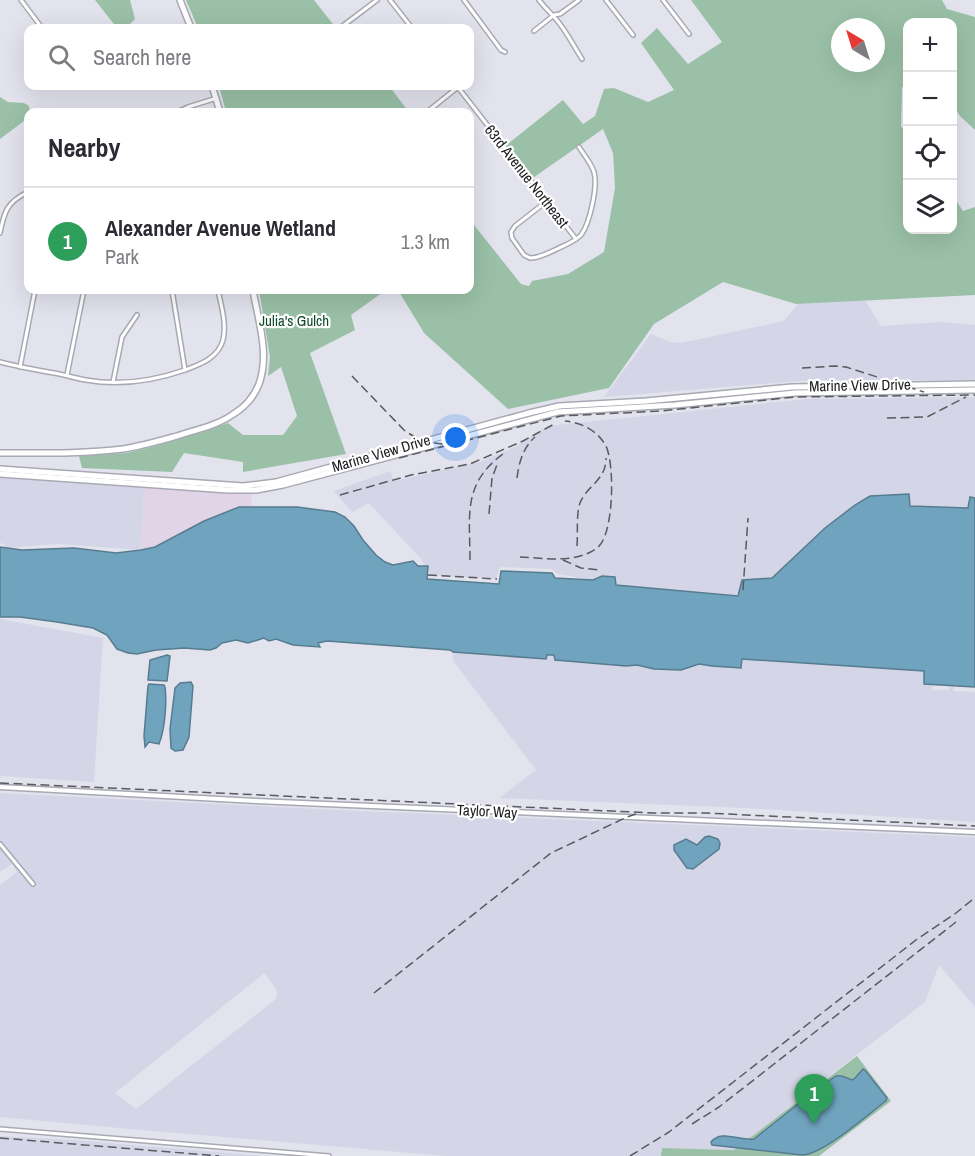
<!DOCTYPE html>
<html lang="en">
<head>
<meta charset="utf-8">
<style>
  body { margin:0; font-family:"Archivo Narrow",sans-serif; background:#f2f2f3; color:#2b2b33 }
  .controls { position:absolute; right:18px; top:18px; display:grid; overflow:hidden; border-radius:12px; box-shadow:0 6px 24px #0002 }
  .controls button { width:54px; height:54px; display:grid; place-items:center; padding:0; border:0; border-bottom:2px solid #e1e1e2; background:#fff; color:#2b2b33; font:30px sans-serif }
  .compass { position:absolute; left:831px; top:18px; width:54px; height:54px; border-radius:50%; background:#fff; box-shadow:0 6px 24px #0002; rotate:322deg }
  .you { position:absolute; left:456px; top:438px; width:21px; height:21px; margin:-15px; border:4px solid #fff; border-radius:50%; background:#1a73e8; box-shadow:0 0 0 9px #1a73e833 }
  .badge { display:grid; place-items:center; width:39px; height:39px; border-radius:50%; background:#2a5e7a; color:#fff; font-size:20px; font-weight:700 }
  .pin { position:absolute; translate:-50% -50px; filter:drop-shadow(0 2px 3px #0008) }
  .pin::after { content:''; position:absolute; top:32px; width:21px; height:18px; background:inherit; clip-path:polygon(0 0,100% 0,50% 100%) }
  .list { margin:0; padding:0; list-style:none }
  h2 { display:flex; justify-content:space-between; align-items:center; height:78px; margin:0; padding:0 24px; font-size:26px }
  h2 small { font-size:20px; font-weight:400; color:#7c7c81 }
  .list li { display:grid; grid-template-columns:39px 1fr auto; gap:18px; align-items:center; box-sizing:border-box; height:108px; padding:0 24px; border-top:2px solid #e1e1e2 }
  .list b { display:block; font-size:22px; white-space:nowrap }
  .list p { margin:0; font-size:20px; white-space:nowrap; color:#7c7c81 }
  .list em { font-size:20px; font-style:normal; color:#7c7c81 }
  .icon { flex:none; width:33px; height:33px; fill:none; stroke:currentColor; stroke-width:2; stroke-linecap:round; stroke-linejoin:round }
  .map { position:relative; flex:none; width:975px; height:1156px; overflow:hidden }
  .search { position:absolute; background:#fff; box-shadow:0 6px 24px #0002; left:24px; top:24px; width:450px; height:66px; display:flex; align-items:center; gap:15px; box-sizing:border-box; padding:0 21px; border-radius:12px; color:#7c7c81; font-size:22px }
  .panel { position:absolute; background:#fff; box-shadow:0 6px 24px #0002; left:24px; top:108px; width:450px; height:186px; border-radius:12px }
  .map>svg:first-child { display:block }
  .commercial { fill:#e2d4e7 }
  .built { fill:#d4d6e7; fill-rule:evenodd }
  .green { fill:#9ac1a7; fill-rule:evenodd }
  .water { fill:#6fa3be; stroke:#577c90; stroke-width:1.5 }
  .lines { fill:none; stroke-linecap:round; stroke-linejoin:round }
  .minor-casing { stroke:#a8a9b3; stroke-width:6 }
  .tertiary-casing { stroke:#a8a9b3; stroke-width:7 }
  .primary-casing { stroke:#a8a9b3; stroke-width:8 }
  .minor { stroke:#fff; stroke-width:3 }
  .tertiary { stroke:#fff; stroke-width:4 }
  .primary { stroke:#fff; stroke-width:5 }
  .rail { stroke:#595a5f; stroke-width:1.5; stroke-dasharray:9 4.5; stroke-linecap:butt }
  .labels { text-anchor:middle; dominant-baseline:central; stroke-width:4.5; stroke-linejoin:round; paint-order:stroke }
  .street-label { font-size:15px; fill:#202124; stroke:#fff }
  .park-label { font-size:15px; fill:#104a2c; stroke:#fff }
</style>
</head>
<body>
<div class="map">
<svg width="975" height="1156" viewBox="0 0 975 1156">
  <rect width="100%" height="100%" fill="#e2e3ed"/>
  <path class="commercial" d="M 144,487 L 252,494 L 251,507 L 239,507 L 204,521 L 155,547 L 141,550 Z"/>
  <g class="built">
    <path d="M 861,294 L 881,326 L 940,322 L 975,325 L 975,380 L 811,380 L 604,397 L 651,334 L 670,342 L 678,343 L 691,341 L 784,321 L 801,300 Z"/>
    <path d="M 975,397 L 975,498 L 970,498 L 968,508 L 909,506 L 909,494 L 870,496 L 795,556 L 772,578 L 742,580 L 739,596 L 615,585 L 602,576 L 593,580 L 558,574 L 552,569 L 500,567 L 496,579 L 431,575 L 421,559 L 369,503 L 352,512 L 334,491 L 390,471 L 394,481 L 480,462 L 515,447 L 547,426 L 806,399 Z"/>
    <path d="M 0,478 L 144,487 L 141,550 L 58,544 L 5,548 L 4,544 L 0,543 Z"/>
    <path d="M 0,619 L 103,638 L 94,782 L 0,776 Z"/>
    <path d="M 453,652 L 545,659 L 547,655 L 555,655 L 555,660 L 626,666 L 637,665 L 654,669 L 681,670 L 699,664 L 712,666 L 740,668 L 742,659 L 925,671 L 924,684 L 933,685 L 932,690 L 949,690 L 950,681 L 953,681 L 954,691 L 975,692 L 975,822 L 744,808 L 499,798 L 536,770 L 453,661 Z"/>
    <path d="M 0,793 L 338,810 L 975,837 L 975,1007 L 939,965 L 925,1002 L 734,1150 L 663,1148 L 661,1156 L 446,1156 L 130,1129 L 0,1117 L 0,885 L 17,872 L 12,864 L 0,872 ZM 263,974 L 265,974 L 277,990 L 276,999 L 136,1109 L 115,1093 Z"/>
    <path d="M 0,1136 L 72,1140 L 266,1156 L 0,1156 Z"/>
  </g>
  <g class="green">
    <path d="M 95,0 L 130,0 L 135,19 L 126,28 L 117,28 Z"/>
    <path d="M 186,0 L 314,0 L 336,28 L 198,28 Z"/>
    <path d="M 691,0 L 942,0 L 947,9 L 975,17 L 975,130 L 960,116 L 953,105 L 952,22 L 908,22 L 907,85 L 902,87 L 901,126 L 907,135 L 908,230 L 952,230 L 953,196 L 963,211 L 975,207 L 975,295 L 796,304 L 723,282 L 654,324 L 609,388 L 508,409 L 424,333 L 398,290 L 470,290 L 470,220 L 521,284 L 529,286 L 532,281 L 568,274 L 604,252 L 615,188 L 613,153 L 603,129 L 530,180 L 504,147 L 563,100 L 583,124 L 595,116 L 604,89 L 614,88 L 648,102 L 674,90 L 641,43 L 657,28 L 688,64 L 722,42 ZM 840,27 L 876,27 L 876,63 L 840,63 Z"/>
    <path d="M 219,86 L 389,86 L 409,112 L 226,112 Z"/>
    <path d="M 0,97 L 8,102 L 24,103 L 29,106 L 30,112 L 28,112 L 28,118 L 0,139 Z"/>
    <path d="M 259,290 L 386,290 L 351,315 L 355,330 L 310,353 L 346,454 L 243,472 L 243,462 L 184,453 L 172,472 L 82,468 L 79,456 L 126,453 L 151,447 L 219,426 L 228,423 L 243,435 L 283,435 L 297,416 L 281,367 L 268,376 L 270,357 Z"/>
    <path d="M 857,1056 L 891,1101 L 819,1156 L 661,1156 L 662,1148 L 734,1150 Z"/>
  </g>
  <g class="water">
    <path d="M 909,494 L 910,506 L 968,508 L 970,497 L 975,498 L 975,687 L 924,684 L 924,671 L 742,659 L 741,668 L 712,666 L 699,664 L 681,670 L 654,669 L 637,665 L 626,666 L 555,660 L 554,655 L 547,655 L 546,659 L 533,658 L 453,652 L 450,650 L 327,641 L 318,643 L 320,647 L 293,645 L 276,639 L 269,641 L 264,638 L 248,643 L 236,640 L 222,643 L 216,648 L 210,650 L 184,648 L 156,650 L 137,654 L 128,653 L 117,649 L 107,635 L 93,628 L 57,622 L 20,617 L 0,617 L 0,547 L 22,550 L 74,548 L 116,553 L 141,550 L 155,547 L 204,521 L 239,507 L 297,507 L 335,512 L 345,517 L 354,526 L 363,540 L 376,555 L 385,562 L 393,565 L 413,561 L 418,566 L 428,566 L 427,579 L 499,584 L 501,571 L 552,573 L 555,578 L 593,580 L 602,576 L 615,577 L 616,585 L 738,596 L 742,580 L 772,578 L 825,528 L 855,505 L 870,496 Z"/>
    <path d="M 167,655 L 170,656 L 167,681 L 148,680 L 150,660 Z"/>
    <path d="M 191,682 L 193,686 L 189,737 L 183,750 L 175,751 L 171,748 L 170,729 L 175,688 L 180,683 Z"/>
    <path d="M 149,684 L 164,685 L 165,687 C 167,702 165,729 159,744 L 149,742 L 145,747 L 144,736 L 148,686 Z"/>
    <path d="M 709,836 L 718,839 L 720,843 L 719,849 L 693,869 L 687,868 L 674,850 L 674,845 L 686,839 L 697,845 L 705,837 Z"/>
    <path d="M 863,1069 L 865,1070 L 887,1098 L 886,1101 C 867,1115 824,1154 802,1155 L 712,1145 L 711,1142 C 721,1129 739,1141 754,1139 L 818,1088 L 836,1076 L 842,1076 L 852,1080 L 855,1078 Z"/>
  </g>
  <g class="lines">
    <g class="minor-casing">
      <g id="minor">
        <path d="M 21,0 L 42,28"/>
        <path d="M 390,0 L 412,28"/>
        <path d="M 464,0 L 501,50 L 505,52"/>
        <path d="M 539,0 C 545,8 549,11 555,18 C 566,30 573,45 582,59"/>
        <path d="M 606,0 L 633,35"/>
        <path d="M 663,0 L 689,34"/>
        <path d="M 340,28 L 377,0"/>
        <path d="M 534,31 L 554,15 L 560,14 L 579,0"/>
        <path d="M 457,86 L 576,239"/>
        <path d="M 177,112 L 188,107 L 217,98"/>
        <path d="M 427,112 L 458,87"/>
        <path d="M 547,201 L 515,226 L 511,232 L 512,238 L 524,255 L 530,258 C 540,258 548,253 557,249 C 565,245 574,242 581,235 C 590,223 598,186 594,172 C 591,163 584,155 579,147"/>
        <path d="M 0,233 C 4,212 7,202 28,192"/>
        <path d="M 172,290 L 185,370"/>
        <path d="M 0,362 C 18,367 36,370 54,373 C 65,375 75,378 86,380 C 119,386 153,381 185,370 C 201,364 218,358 223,340 C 227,324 221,305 218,290"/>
        <path d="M 20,367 L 35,290"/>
        <path d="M 67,375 L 84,290"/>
        <path d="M 113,382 L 122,337 L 137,315"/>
        <path d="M 0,844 L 33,884"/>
        <path d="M 0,1129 L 329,1156"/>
      </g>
    </g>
    <g class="tertiary-casing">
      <path id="tertiary" d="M 0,787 L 256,801 L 975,832"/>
    </g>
    <g class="primary-casing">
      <g id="primary">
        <path d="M 180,0 L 191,28"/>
        <path d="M 212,86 L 220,112"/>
        <path d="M 0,453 C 41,453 83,454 123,449 C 142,446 159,441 177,436 C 195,430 216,426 232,415 C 244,408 254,397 259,384 C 270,354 258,320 253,290"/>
        <path d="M 0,469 L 243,486 L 276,482 L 529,413 L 559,406 L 646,401 L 792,387 L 975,384"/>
        <path d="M 0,474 L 228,490 L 256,490 L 283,485 L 558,412 L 675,405 L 795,393 L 975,390"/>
      </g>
    </g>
    <use href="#minor" class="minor"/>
    <use href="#tertiary" class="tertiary"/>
    <use href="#primary" class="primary"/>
    <g class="rail">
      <path d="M 802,368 L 835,366 L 846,367 L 924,392"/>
      <path d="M 352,376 L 404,430 C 416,439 428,443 443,444"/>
      <path d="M 887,418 L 927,417 L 966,397"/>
      <path d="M 399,458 L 561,416 L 661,411 L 795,397 L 975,395"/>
      <path d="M 517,478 C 519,462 523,448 535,437"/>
      <path d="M 340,495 L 411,475 L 470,464 L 523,441 L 556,423"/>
      <path d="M 489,514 L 492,478 L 498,462"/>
      <path d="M 577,546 C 578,534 576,514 580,503 C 587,485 606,481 606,458"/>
      <path d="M 520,557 C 545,558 575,564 597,548 C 614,536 615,465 606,446 C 597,430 582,423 565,421"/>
      <path d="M 470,560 C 470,516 462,484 503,454"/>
      <path d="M 563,560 L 581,568 L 600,570"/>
      <path d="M 428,575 L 497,579"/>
      <path d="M 743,590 L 748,518"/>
      <path d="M 0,783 L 654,813 L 706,813 L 975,826"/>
      <path d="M 374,993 L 551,853 L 627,817 L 636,814"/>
      <path d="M 692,1124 L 719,1107 L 956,922"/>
      <path d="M 0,1138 L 219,1156"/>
      <path d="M 630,1156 L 669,1132 L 916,940 L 956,913 L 972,900"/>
    </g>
  </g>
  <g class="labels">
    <g class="street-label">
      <text transform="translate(527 176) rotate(52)">63rd Avenue Northeast</text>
      <text transform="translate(860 385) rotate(-1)">Marine View Drive</text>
      <text transform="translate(381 453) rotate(-16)">Marine View Drive</text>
      <text transform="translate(487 811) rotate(3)">Taylor Way</text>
    </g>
    <g class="park-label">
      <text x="294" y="320">Julia's Gulch</text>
    </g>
  </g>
</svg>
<div class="controls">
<button>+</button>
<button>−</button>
<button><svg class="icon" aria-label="locate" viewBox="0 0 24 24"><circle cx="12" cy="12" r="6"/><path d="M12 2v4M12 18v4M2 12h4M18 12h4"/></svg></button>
<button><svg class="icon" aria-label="layers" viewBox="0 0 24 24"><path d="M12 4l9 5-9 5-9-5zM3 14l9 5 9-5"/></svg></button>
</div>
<svg class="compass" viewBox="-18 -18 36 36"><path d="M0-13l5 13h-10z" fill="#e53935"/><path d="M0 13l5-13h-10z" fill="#7c7c81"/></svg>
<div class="you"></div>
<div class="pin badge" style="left:814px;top:1124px;background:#2e9e5b">1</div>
<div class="search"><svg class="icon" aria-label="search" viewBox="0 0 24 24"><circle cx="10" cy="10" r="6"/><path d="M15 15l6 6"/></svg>Search here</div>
<section class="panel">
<h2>Nearby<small></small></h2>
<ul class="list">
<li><span class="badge" style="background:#2e9e5b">1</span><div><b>Alexander Avenue Wetland</b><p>Park</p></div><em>1.3 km</em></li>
</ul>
</section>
</div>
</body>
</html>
